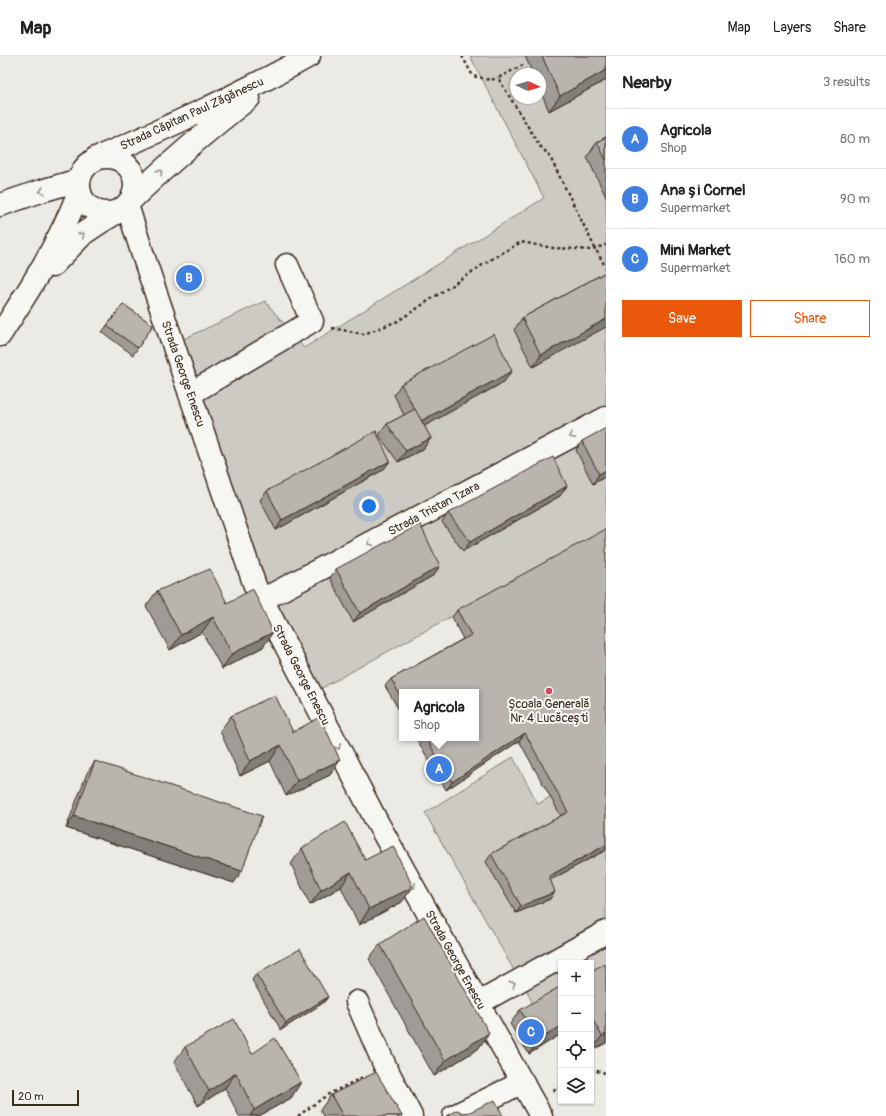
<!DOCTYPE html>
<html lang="en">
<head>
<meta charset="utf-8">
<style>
  body { margin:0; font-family:Pangolin,sans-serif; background:#f6f6f6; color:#222 }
  .controls { position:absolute; right:12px; bottom:12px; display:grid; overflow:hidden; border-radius:0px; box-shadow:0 1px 3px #0004 }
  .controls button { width:36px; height:36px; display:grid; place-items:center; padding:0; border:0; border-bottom:1px solid #e0e0e0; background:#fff; color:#222; font:20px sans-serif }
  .compass { position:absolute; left:510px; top:12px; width:36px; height:36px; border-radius:50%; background:#fff; box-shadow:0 1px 3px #0004; rotate:94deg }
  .scale { position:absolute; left:12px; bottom:10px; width:67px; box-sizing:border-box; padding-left:4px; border:2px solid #3b2a1e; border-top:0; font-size:11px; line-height:14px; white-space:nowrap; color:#3b2a1e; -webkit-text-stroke:3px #f6f6f2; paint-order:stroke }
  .you { position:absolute; left:369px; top:450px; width:14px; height:14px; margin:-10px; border:3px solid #fff; border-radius:50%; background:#1a73e8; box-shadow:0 0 0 6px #1a73e833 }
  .badge { display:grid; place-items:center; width:26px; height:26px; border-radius:50%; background:#ea580c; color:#fff; font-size:13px; font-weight:700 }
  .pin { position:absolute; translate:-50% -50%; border:2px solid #fff; box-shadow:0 1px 4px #0006 }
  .popup { position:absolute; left:399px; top:633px; width:80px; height:52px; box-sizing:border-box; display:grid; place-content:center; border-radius:0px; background:#fff; filter:drop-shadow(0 1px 3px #0005); font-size:13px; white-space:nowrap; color:#767676 }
  .popup b { font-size:15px; color:#222 }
  .popup::after { content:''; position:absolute; left:50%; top:100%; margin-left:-8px; border:8px solid transparent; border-top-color:#fff }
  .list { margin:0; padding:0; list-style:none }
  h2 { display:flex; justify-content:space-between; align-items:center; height:52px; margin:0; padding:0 16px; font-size:17px }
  h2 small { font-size:13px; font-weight:400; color:#767676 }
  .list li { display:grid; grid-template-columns:26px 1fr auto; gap:12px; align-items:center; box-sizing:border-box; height:60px; padding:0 16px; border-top:1px solid #e0e0e0 }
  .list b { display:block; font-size:15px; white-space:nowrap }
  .list p { margin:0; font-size:13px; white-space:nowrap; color:#767676 }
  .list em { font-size:13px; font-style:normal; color:#767676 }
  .actions { display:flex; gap:8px; padding:12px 16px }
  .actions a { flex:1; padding:9px 0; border:1px solid #ea580c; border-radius:0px; text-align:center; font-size:14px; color:#ea580c }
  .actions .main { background:#ea580c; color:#fff }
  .icon { flex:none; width:22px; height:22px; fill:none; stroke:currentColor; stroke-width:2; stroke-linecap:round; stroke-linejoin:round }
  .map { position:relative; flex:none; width:606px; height:1060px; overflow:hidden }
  header { display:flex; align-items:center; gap:24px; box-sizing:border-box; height:56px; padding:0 20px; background:#fff; border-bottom:1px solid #e0e0e0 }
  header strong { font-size:19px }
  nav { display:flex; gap:22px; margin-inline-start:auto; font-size:14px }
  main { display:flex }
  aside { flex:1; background:#fff }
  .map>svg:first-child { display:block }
  .green { fill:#cdcac4; stroke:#847a71; fill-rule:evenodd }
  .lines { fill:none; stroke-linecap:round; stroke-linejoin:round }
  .minor-casing { stroke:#3b2a1e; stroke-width:25 }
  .major-casing { stroke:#3b2a1e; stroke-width:25 }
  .path { stroke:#3b2a1e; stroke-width:2.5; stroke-dasharray:3 3; stroke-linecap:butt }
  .minor { stroke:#f6f6f2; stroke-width:22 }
  .major { stroke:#f6f6f2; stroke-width:22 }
  .wall { fill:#a09b96; stroke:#3b2a1e }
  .shaded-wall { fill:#827e7a; stroke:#3b2a1e }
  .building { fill:#bab4ae; stroke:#3b2a1e }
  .oneway { stroke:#989088 }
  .poi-dot { fill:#d1495b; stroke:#f6f6f2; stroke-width:1.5 }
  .labels { text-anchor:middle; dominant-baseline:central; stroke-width:4; stroke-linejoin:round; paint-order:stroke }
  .street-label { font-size:12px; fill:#3b2a1e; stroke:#f6f6f2 }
  .poi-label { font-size:12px; fill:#3b2a1e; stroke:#f6f6f2 }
</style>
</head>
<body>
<header>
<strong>Map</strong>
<nav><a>Map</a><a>Layers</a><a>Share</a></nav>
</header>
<main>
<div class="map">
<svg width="606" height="1060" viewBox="0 0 606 1060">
  <rect width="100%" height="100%" fill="#ebeae5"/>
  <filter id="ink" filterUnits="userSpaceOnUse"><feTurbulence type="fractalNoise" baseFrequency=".025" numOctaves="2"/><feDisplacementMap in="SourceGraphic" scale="8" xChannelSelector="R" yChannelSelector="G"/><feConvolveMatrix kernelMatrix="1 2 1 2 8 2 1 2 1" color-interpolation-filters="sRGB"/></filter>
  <g filter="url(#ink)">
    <g class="green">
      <path d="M 470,0 L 606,0 L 606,351 L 267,532 L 177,286 L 265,245 L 304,292 L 544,142 ZM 516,18 L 540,18 L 540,42 L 516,42 Z"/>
      <path d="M 606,372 L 606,475 L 320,633 L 276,546 Z"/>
      <path d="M 513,701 L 538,748 L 606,709 L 606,868 L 516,918 L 425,757 Z"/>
      <path d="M 606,886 L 606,938 L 591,924 L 591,907 L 568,907 Z"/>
      <path d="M 561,911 L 561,940 L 535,953 L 525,930 Z"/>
    </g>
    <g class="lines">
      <g class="minor-casing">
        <g id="minor">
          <path d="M 0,149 L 41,135 L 79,124"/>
          <path d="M 127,149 L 144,202 L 255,530 L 376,764 L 541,1060"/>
          <path d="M 190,338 L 312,265 L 287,209"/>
          <path d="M 262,544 L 606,362"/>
          <path d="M 357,946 L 385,1010 L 411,1060"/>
          <path d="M 479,947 L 606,876"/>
          <path d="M 454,1060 L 523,1026"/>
        </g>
      </g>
      <g class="major-casing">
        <g id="major">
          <circle cx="107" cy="129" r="28"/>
          <path d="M 96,102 C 134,87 171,69 208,52 C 242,35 276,19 309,0"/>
          <path d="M 132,143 C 169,107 208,74 249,42"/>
          <path d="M 52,210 L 84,177 L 99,167 L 119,155"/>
          <path d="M 0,279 C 30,233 59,187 79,136"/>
        </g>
      </g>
      <g class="path">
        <path d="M 462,0 L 473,20 L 490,24 L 498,22"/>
        <path d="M 523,9 L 498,22 L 540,90 L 549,99 L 595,192 L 606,212"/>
        <path d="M 332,272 L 364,278 L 398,265 L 490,204 L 521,186 L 553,192 L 577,193 L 591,194 L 605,189 L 606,189"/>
        <path d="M 557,978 L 561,983"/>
        <path d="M 591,1013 L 592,1014 L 606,1017"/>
        <path d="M 553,1035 L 561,1031"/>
        <path d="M 298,1060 L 327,1039 L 365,1020"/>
      </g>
      <use href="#minor" class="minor"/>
      <use href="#major" class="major"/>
    </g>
    <g class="wall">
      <path d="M 525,0 L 606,0 L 606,24 L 549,55 L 540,34 L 540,18 L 533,18 Z"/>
      <path d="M 606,81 L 606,141 L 587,101 L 597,86 Z"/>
      <path d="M 606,216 L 533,311 L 514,274 L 522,262 Z"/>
      <path d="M 123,248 L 153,269 L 133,299 L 102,276 Z"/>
      <path d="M 504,326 L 424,370 L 431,382 L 423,393 L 398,406 L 379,379 L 387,368 L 404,359 L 394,339 L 401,328 Z"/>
      <path d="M 582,385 L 606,420 L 593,428 L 576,394 Z"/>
      <path d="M 390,405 L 383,414 L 276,474 L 260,444 L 267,435 Z"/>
      <path d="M 560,440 L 463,495 L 442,466 L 448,457 Z"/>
      <path d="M 336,513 L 434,519 L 353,566 L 330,522 Z"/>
      <path d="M 157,535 L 227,547 L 263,591 L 222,613 L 202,576 L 170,594 L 146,550 Z"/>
      <path d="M 457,554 L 606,794 L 550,824 L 550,843 L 516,857 L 486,806 L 491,798 L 561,760 L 519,685 L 446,734 L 416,682 L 476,682 L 402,636 L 402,659 L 385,630 L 391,623 L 463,583 L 452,562 Z"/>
      <path d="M 231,660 L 293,676 L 340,704 L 330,719 L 286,740 L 270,705 L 240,720 L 220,675 Z"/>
      <path d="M 95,705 L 234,827 L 66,772 L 87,717 Z"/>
      <path d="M 302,792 L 365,804 L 402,846 L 359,869 L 341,831 L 310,849 L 291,808 Z"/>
      <path d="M 380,888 L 489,977 L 478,993 L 434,1020 L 369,903 Z"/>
      <path d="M 606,912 L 606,987 L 592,994 L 591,992 L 591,915 Z"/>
      <path d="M 256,918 L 328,941 L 323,947 L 281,974 L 252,924 Z"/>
      <path d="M 520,954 L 561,978 L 529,998 L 510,968 Z"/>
      <path d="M 185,991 L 252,998 L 301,1026 L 291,1042 L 259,1060 L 239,1060 L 225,1032 L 198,1050 L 174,1006 Z"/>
      <path d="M 331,1039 L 402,1060 L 323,1060 L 320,1054 Z"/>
    </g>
    <g class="shaded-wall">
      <path d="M 606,14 L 606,24 L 549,55 L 560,40 Z"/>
      <path d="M 606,263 L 606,271 L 533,311 L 541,299 Z"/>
      <path d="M 512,315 L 504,326 L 414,376 L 421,365 Z"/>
      <path d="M 431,382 L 423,393 L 398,406 L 406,395 Z"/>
      <path d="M 390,405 L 383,414 L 276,474 L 282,464 Z"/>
      <path d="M 606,414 L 606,420 L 593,428 L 599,418 Z"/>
      <path d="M 567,430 L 560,440 L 463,495 L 470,486 Z"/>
      <path d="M 440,510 L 434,519 L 353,566 L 360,557 Z"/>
      <path d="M 213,561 L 202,576 L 170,594 L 181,579 Z"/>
      <path d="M 273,576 L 263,591 L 222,613 L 232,598 Z"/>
      <path d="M 525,677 L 519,685 L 446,734 L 452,726 Z"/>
      <path d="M 281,689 L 270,705 L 240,720 L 250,705 Z"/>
      <path d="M 340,704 L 330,719 L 286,740 L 297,725 Z"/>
      <path d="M 74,760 L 242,815 L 234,827 L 66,772 Z"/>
      <path d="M 606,789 L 606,794 L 543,828 L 549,820 Z"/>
      <path d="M 351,816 L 341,831 L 310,849 L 321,834 Z"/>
      <path d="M 413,831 L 402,846 L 359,869 L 369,853 Z"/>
      <path d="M 555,836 L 550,843 L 516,857 L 521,850 Z"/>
      <path d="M 328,941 L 323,947 L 281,974 L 286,967 Z"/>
      <path d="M 561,970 L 561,978 L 529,998 L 539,984 Z"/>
      <path d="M 489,977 L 478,993 L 434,1020 L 445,1005 Z"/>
      <path d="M 606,978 L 606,987 L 592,994 L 602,980 Z"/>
      <path d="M 236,1017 L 225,1032 L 198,1050 L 209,1035 Z"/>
      <path d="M 301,1026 L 291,1042 L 259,1060 L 250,1060 L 254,1054 Z"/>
    </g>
    <g class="building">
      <path d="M 542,0 L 606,0 L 606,14 L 560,40 Z"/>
      <path d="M 606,81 L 606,104 L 597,86 Z"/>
      <path d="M 606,216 L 606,263 L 541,299 L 522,262 Z"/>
      <path d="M 123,248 L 153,269 L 138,292 L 107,270 Z"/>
      <path d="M 494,278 L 512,315 L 421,365 L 401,328 Z"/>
      <path d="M 415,353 L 431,382 L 406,395 L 387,368 Z"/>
      <path d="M 606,372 L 606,414 L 599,418 L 582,385 Z"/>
      <path d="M 376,375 L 390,405 L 282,464 L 267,435 Z"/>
      <path d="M 553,401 L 567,430 L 470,486 L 448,457 Z"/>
      <path d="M 420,468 L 440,510 L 360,557 L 336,513 Z"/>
      <path d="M 606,473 L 606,789 L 549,820 L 555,836 L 521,850 L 491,798 L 568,756 L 525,677 L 452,726 L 426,682 L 476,682 L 476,636 L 402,636 L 402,642 L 391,623 L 471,579 L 457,554 Z"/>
      <path d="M 210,513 L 227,547 L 253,533 L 273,576 L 232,598 L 213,561 L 181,579 L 157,535 Z"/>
      <path d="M 275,639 L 293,676 L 320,661 L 340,704 L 297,725 L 281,689 L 250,705 L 231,660 Z"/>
      <path d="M 95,705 L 262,760 L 242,815 L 74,760 Z"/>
      <path d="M 345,766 L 365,804 L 393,790 L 413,831 L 369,853 L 351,816 L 321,834 L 302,792 Z"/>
      <path d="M 424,860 L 489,977 L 445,1005 L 380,888 Z"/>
      <path d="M 300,893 L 328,941 L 286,967 L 256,918 Z"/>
      <path d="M 604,908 L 606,912 L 606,978 L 602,980 L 591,961 L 591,915 Z"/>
      <path d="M 561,930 L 561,970 L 539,984 L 520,954 Z"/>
      <path d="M 234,963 L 252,998 L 275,982 L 301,1026 L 254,1054 L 236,1017 L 209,1035 L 185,991 Z"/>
      <path d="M 376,1016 L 402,1060 L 343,1060 L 331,1039 Z"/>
      <path d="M 495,1044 L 503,1060 L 446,1060 L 457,1054 L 463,1057 L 470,1056 Z"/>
    </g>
    <defs><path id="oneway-chevron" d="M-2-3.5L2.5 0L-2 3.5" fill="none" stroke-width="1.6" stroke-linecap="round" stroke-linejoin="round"/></defs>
    <g class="oneway">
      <use href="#oneway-chevron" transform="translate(160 116) rotate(-44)"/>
      <use href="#oneway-chevron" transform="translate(42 135) rotate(163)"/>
      <use href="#oneway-chevron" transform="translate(82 179) rotate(-43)"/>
      <use href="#oneway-chevron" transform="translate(572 380) rotate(152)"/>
      <use href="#oneway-chevron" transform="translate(370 487) rotate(152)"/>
      <use href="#oneway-chevron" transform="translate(338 691) rotate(63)"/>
      <use href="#oneway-chevron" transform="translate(413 830) rotate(61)"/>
      <use href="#oneway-chevron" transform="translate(513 928) rotate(-29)"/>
    </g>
  </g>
  <circle class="poi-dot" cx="549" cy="635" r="4"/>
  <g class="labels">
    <g class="street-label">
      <text transform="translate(192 58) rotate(-25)">Strada Căpitan Paul Zăgănescu</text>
      <text transform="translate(183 318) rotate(71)">Strada George Enescu</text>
      <text transform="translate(434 453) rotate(-28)">Strada Tristan Tzara</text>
      <text transform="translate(301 619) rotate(63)">Strada George Enescu</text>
      <text transform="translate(455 904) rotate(61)">Strada George Enescu</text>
    </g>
    <g class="poi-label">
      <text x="549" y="648">Școala Generală<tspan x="549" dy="14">Nr. 4 Lucăcești</tspan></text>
    </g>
  </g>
</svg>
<div class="controls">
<button>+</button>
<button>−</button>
<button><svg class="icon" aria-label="locate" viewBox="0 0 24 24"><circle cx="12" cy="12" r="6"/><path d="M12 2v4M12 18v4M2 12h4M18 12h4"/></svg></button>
<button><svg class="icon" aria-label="layers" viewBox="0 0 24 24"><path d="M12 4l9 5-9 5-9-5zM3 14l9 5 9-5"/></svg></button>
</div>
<svg class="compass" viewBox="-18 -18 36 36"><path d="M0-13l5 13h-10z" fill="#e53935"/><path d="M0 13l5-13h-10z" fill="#767676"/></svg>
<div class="scale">20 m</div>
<div class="you"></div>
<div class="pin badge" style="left:439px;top:713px;background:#3f7fe0">A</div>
<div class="popup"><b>Agricola</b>Shop</div>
<div class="pin badge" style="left:189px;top:222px;background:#3f7fe0">B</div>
<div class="pin badge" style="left:531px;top:976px;background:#3f7fe0">C</div>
</div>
<aside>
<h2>Nearby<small>3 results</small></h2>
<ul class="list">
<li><span class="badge" style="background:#3f7fe0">A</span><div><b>Agricola</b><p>Shop</p></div><em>80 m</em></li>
<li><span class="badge" style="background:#3f7fe0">B</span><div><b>Ana și Cornel</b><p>Supermarket</p></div><em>90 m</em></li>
<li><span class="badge" style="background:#3f7fe0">C</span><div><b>Mini Market</b><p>Supermarket</p></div><em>160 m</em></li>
</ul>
<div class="actions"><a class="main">Save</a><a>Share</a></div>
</aside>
</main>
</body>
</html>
